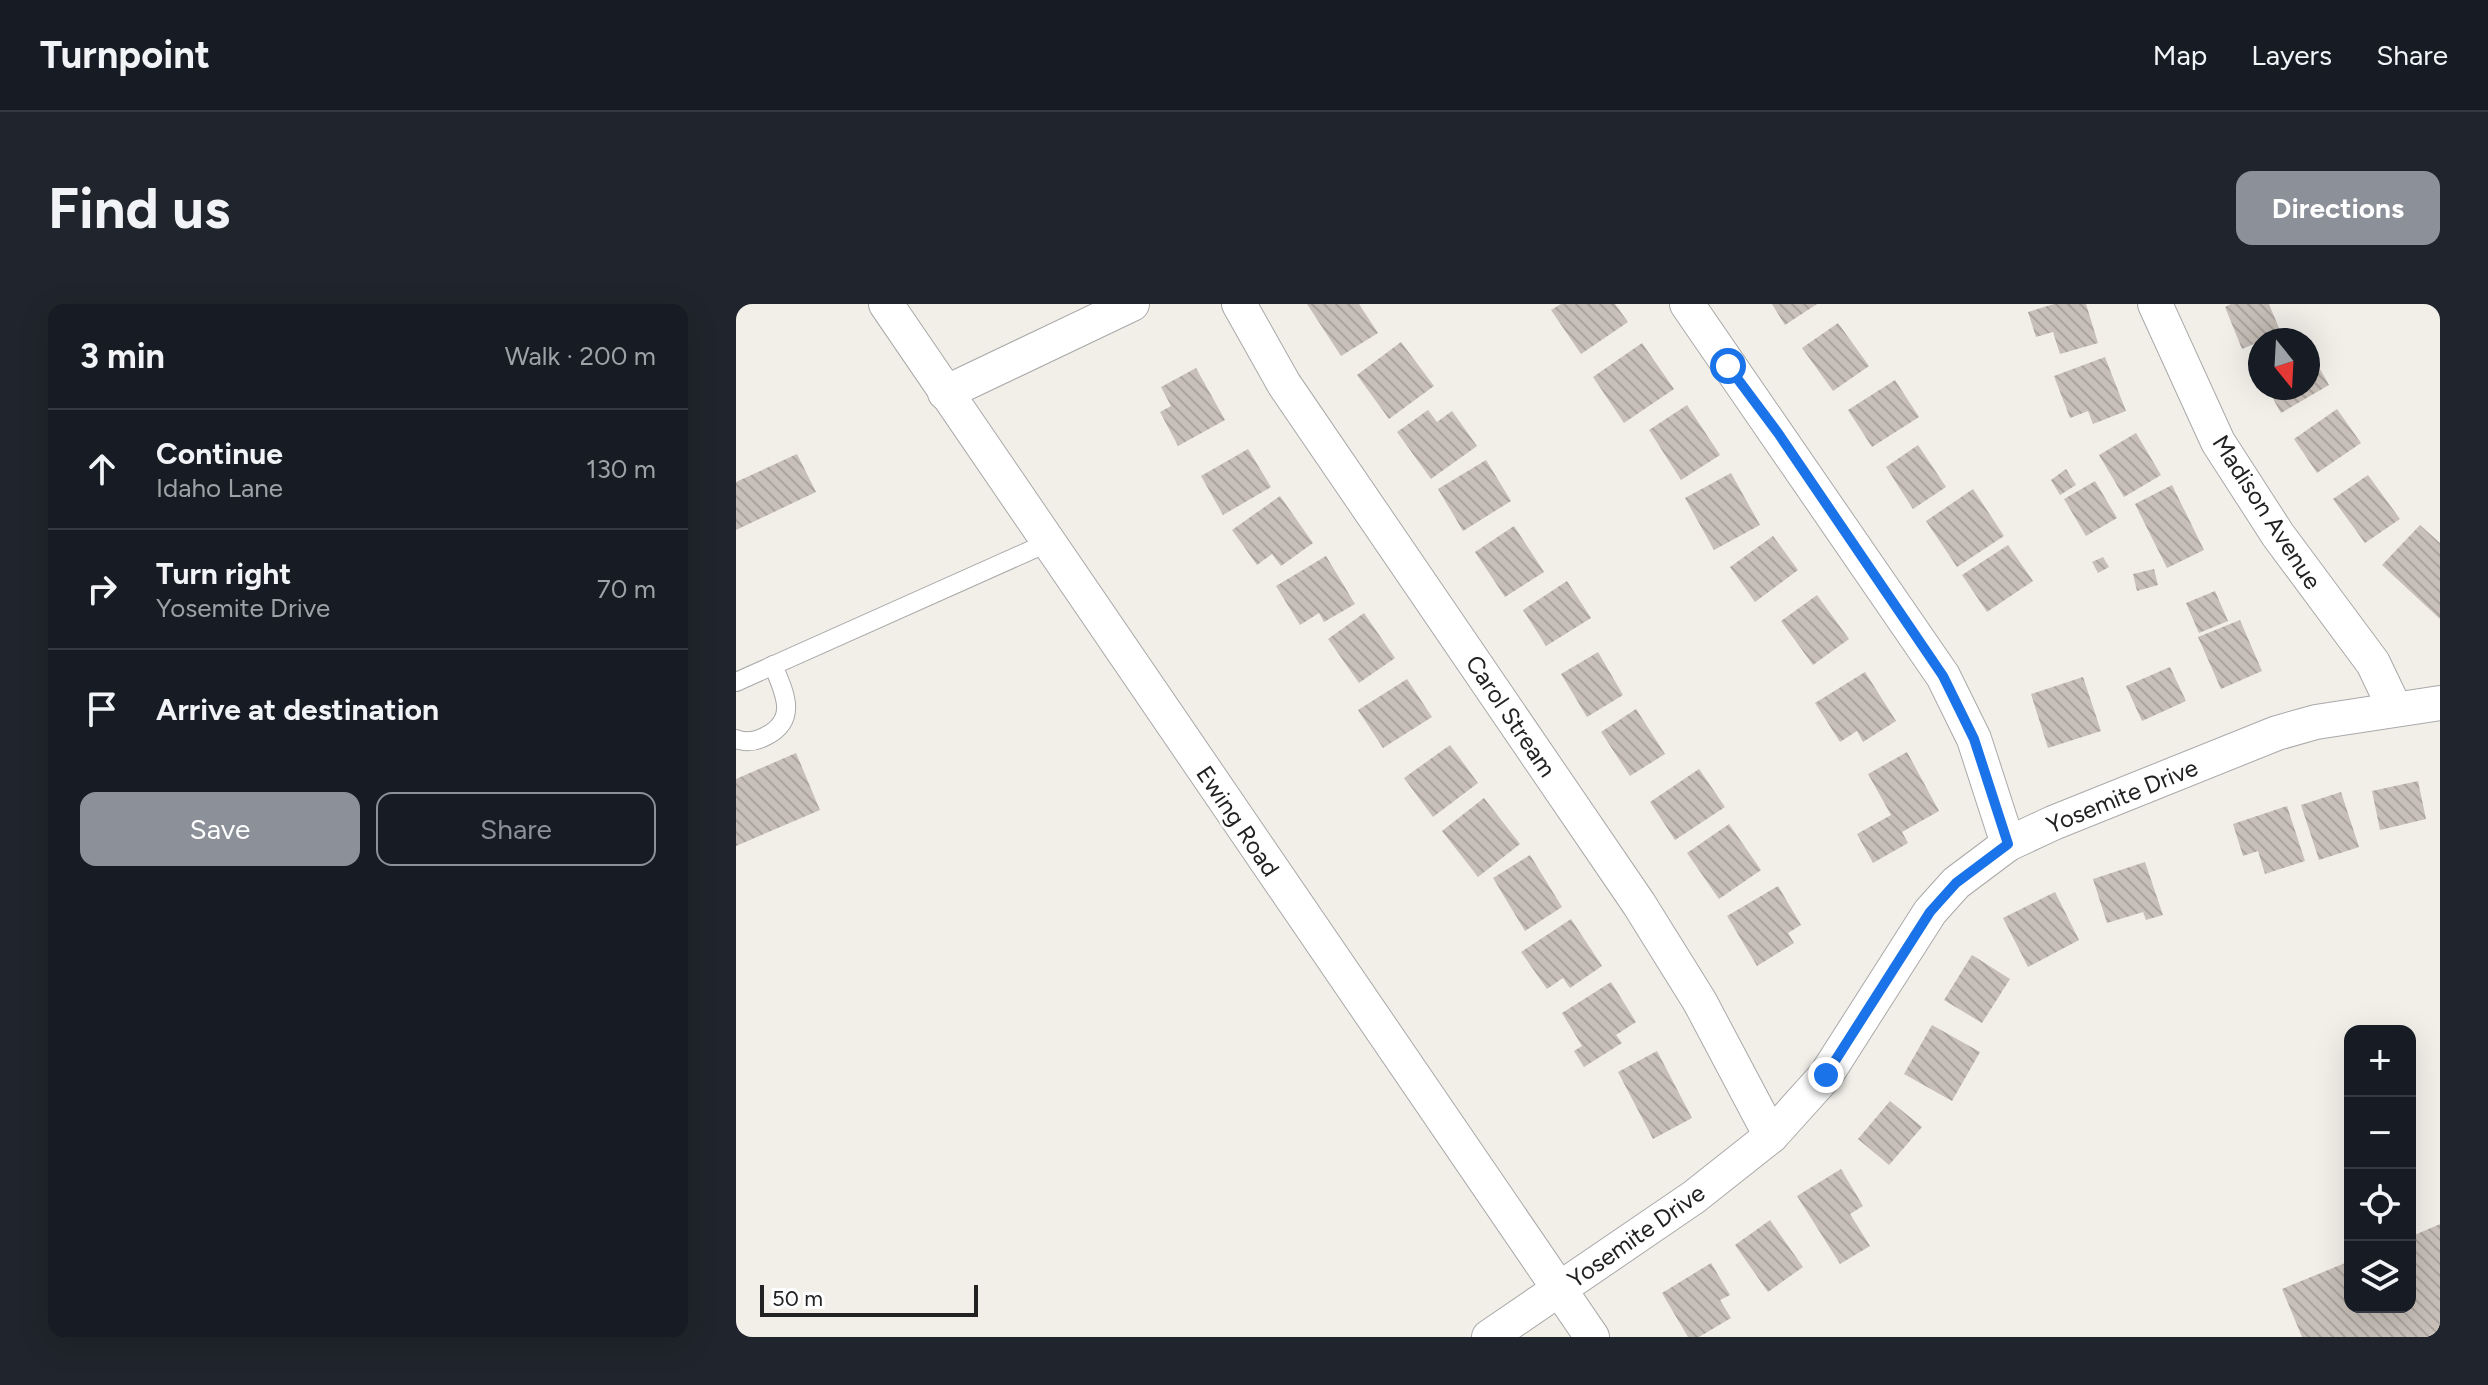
<!DOCTYPE html>
<html lang="en">
<head>
<meta charset="utf-8">
<style>
  body { margin:0; font-family:Figtree,sans-serif; background:#20242c; color:#f1f3f6 }
  .controls { position:absolute; right:24px; bottom:24px; display:grid; overflow:hidden; border-radius:16px; box-shadow:0 8px 32px #0002 }
  .controls button { width:72px; height:72px; display:grid; place-items:center; padding:0; border:0; border-bottom:2px solid #363941; background:#171b24; color:#f1f3f6; font:40px sans-serif }
  .compass { position:absolute; left:1512px; top:24px; width:72px; height:72px; border-radius:50%; background:#171b24; box-shadow:0 8px 32px #0002; rotate:162deg }
  .scale { position:absolute; left:24px; bottom:20px; width:218px; box-sizing:border-box; padding-left:8px; border:4px solid #222; border-top:0; font-size:22px; line-height:28px; white-space:nowrap; color:#222; -webkit-text-stroke:6px #fff; paint-order:stroke }
  .stop { position:absolute; width:24px; height:24px; margin:-18px; border:6px solid #1a73e8; border-radius:50%; background:#fff }
  .stop.end { background:#1a73e8; border-color:#fff; box-shadow:0 2px 8px #0008 }
  .list { margin:0; padding:0; list-style:none }
  h2 { display:flex; justify-content:space-between; align-items:center; height:104px; margin:0; padding:0 32px; font-size:34px }
  h2 small { font-size:26px; font-weight:400; color:#9ea1a6 }
  .list li { display:grid; grid-template-columns:52px 1fr auto; gap:24px; align-items:center; box-sizing:border-box; height:120px; padding:0 32px; border-top:2px solid #363941 }
  .list b { display:block; font-size:30px; white-space:nowrap }
  .list p { margin:0; font-size:26px; white-space:nowrap; color:#9ea1a6 }
  .list em { font-size:26px; font-style:normal; color:#9ea1a6 }
  .actions { display:flex; gap:16px; padding:24px 32px }
  .actions a { flex:1; padding:18px 0; border:2px solid #8c9099; border-radius:16px; text-align:center; font-size:28px; color:#8c9099 }
  .actions .main { background:#8c9099; color:#fff }
  .icon { flex:none; width:44px; height:44px; fill:none; stroke:currentColor; stroke-width:2; stroke-linecap:round; stroke-linejoin:round }
  .map { position:relative; flex:none; width:1704px; height:1033px; overflow:hidden; border-radius:16px }
  header { display:flex; align-items:center; gap:48px; box-sizing:border-box; height:112px; padding:0 40px; background:#171b24; border-bottom:2px solid #363941 }
  header strong { font-size:38px }
  nav { display:flex; gap:44px; margin-inline-start:auto; font-size:28px }
  .intro { display:flex; align-items:center; justify-content:space-between; box-sizing:border-box; height:192px; padding:0 48px }
  h1 { margin:0; font-size:56px }
  .button { padding:20px 36px; border-radius:16px; background:#8c9099; color:#fff; font-size:28px; font-weight:700 }
  main { display:flex; gap:48px; padding:0 48px }
  aside { flex:1; background:#171b24; border-radius:16px; box-shadow:0 8px 32px #0002 }
  .map>svg:first-child { display:block }
  .building { fill:url(#building-back-hatch) }
  .lines { fill:none; stroke-linecap:round; stroke-linejoin:round }
  .lane-casing { stroke:#a9a9a9; stroke-width:20 }
  .street-casing { stroke:#a9a9a9; stroke-width:36 }
  .lane { stroke:#fff; stroke-width:18 }
  .street { stroke:#fff; stroke-width:34 }
  .route { stroke:#1a73e8; stroke-width:10 }
  .labels { text-anchor:middle; dominant-baseline:central; stroke-width:6; stroke-linejoin:round; paint-order:stroke }
  .street-label { font-size:24px; fill:#222; stroke:#fff }
</style>
</head>
<body>
<header>
<strong>Turnpoint</strong>
<nav><a>Map</a><a>Layers</a><a>Share</a></nav>
</header>
<div class="intro"><h1>Find us</h1><a class="button">Directions</a></div>
<main>
<aside>
<h2>3 min<small>Walk · 200 m</small></h2>
<ul class="list">
<li><svg class="icon" aria-label="ahead" viewBox="0 0 24 24"><path d="M12 20V5M6 11l6-6 6 6"/></svg><div><b>Continue</b><p>Idaho Lane</p></div><em>130 m</em></li>
<li><svg class="icon" aria-label="right" viewBox="0 0 24 24"><path d="M7 20v-9h11M14 6l5 5-5 5"/></svg><div><b>Turn right</b><p>Yosemite Drive</p></div><em>70 m</em></li>
<li><svg class="icon" aria-label="arrive" viewBox="0 0 24 24"><path d="M6 21V4h12l-3 4 3 4H6"/></svg><div><b>Arrive at destination</b></div></li>
</ul>
<div class="actions"><a class="main">Save</a><a>Share</a></div>
</aside>
<div class="map">
<svg width="1704" height="1033" viewBox="0 0 1704 1033">
  <defs>
    <pattern id="building-back-hatch" width="6" height="6" patternUnits="userSpaceOnUse" patternTransform="scale(2)"><rect width="6" height="6" fill="#c7bfb8"/><path d="M-1 5l2 2M0 0l6 6M5-1l2 2" fill="none" stroke="#aba49e"/></pattern>
  </defs>
  <rect width="100%" height="100%" fill="#f2efe9"/>
  <g class="building">
    <path d="M 571,0 L 623,0 L 642,29 L 605,52 Z"/>
    <path d="M 825,0 L 879,0 L 892,18 L 845,50 L 815,6 Z"/>
    <path d="M 1036,0 L 1081,0 L 1049,21 Z"/>
    <path d="M 1318,0 L 1350,0 L 1362,39 L 1324,50 L 1317,28 L 1300,33 L 1292,8 Z"/>
    <path d="M 1495,0 L 1533,0 L 1545,29 L 1506,45 L 1489,3 Z"/>
    <path d="M 1102,19 L 1133,62 L 1097,87 L 1066,44 Z"/>
    <path d="M 665,38 L 698,82 L 653,115 L 621,71 Z"/>
    <path d="M 906,39 L 938,85 L 888,119 L 857,73 Z"/>
    <path d="M 1572,44 L 1593,81 L 1545,109 L 1531,84 L 1572,84 Z"/>
    <path d="M 1369,53 L 1390,107 L 1357,120 L 1352,107 L 1334,114 L 1318,72 Z"/>
    <path d="M 460,64 L 489,116 L 442,142 L 424,108 L 435,102 L 425,83 Z"/>
    <path d="M 1159,76 L 1183,113 L 1136,143 L 1112,106 Z"/>
    <path d="M 951,101 L 984,151 L 945,176 L 913,126 Z"/>
    <path d="M 1601,105 L 1625,139 L 1581,169 L 1558,135 Z"/>
    <path d="M 692,106 L 701,118 L 716,107 L 741,142 L 695,175 L 661,128 Z"/>
    <path d="M 1400,129 L 1425,171 L 1388,193 L 1363,151 Z"/>
    <path d="M 1182,141 L 1210,183 L 1177,205 L 1150,163 Z"/>
    <path d="M 512,145 L 535,183 L 487,211 L 465,172 Z"/>
    <path d="M 61,150 L 80,188 L 0,226 L 0,178 Z"/>
    <path d="M 750,156 L 775,197 L 727,227 L 702,185 Z"/>
    <path d="M 1330,165 L 1340,181 L 1324,191 L 1315,176 Z"/>
    <path d="M 995,169 L 1024,221 L 978,246 L 949,194 Z"/>
    <path d="M 1632,171 L 1664,215 L 1629,239 L 1597,195 Z"/>
    <path d="M 1359,177 L 1381,214 L 1350,232 L 1328,195 Z"/>
    <path d="M 1436,181 L 1468,246 L 1431,264 L 1399,200 Z"/>
    <path d="M 1237,185 L 1268,232 L 1221,263 L 1190,217 Z"/>
    <path d="M 544,192 L 577,239 L 545,262 L 536,250 L 521,261 L 496,226 Z"/>
    <path d="M 1684,221 L 1704,239 L 1704,315 L 1646,261 Z"/>
    <path d="M 778,222 L 808,268 L 769,293 L 739,248 Z"/>
    <path d="M 1037,232 L 1062,266 L 1019,298 L 994,263 Z"/>
    <path d="M 1272,241 L 1297,277 L 1251,308 L 1226,271 Z"/>
    <path d="M 590,252 L 619,300 L 588,318 L 583,309 L 564,321 L 540,282 Z"/>
    <path d="M 1367,253 L 1373,263 L 1362,269 L 1356,258 Z"/>
    <path d="M 1418,265 L 1422,281 L 1401,287 L 1397,270 Z"/>
    <path d="M 831,277 L 855,314 L 810,342 L 787,306 Z"/>
    <path d="M 1479,287 L 1492,317 L 1463,329 L 1450,299 Z"/>
    <path d="M 1081,291 L 1113,335 L 1077,361 L 1045,317 Z"/>
    <path d="M 628,309 L 659,354 L 623,379 L 592,335 Z"/>
    <path d="M 1504,316 L 1526,367 L 1485,385 L 1462,333 Z"/>
    <path d="M 862,348 L 887,391 L 851,413 L 825,370 Z"/>
    <path d="M 1434,363 L 1450,397 L 1406,417 L 1390,382 Z"/>
    <path d="M 1129,368 L 1160,417 L 1127,438 L 1121,427 L 1104,438 L 1079,399 Z"/>
    <path d="M 1347,373 L 1365,427 L 1312,444 L 1295,390 Z"/>
    <path d="M 671,375 L 696,413 L 647,444 L 622,406 Z"/>
    <path d="M 900,405 L 929,450 L 894,472 L 865,428 Z"/>
    <path d="M 714,441 L 742,479 L 697,513 L 668,474 Z"/>
    <path d="M 1171,448 L 1203,507 L 1166,528 L 1172,539 L 1137,559 L 1121,530 L 1155,511 L 1132,470 Z"/>
    <path d="M 60,449 L 84,506 L 0,542 L 0,475 Z"/>
    <path d="M 963,465 L 989,503 L 939,536 L 914,498 Z"/>
    <path d="M 1682,477 L 1690,515 L 1644,526 L 1636,487 Z"/>
    <path d="M 1605,488 L 1623,543 L 1583,556 L 1565,501 Z"/>
    <path d="M 748,494 L 784,540 L 742,573 L 706,527 Z"/>
    <path d="M 1551,502 L 1569,557 L 1529,570 L 1522,547 L 1507,552 L 1497,520 Z"/>
    <path d="M 993,520 L 1025,566 L 983,595 L 951,549 Z"/>
    <path d="M 794,551 L 826,603 L 789,627 L 757,574 Z"/>
    <path d="M 1409,558 L 1427,611 L 1410,616 L 1407,608 L 1371,619 L 1357,575 Z"/>
    <path d="M 1042,582 L 1065,621 L 1052,629 L 1058,639 L 1021,662 L 991,612 Z"/>
    <path d="M 1319,588 L 1343,636 L 1292,663 L 1267,614 Z"/>
    <path d="M 835,615 L 866,662 L 834,684 L 827,674 L 811,685 L 785,648 Z"/>
    <path d="M 1236,651 L 1274,675 L 1246,719 L 1208,696 Z"/>
    <path d="M 875,678 L 900,718 L 880,731 L 886,739 L 848,763 L 838,747 L 846,742 L 826,709 Z"/>
    <path d="M 1196,721 L 1244,748 L 1216,797 L 1168,770 Z"/>
    <path d="M 921,747 L 956,814 L 917,835 L 882,768 Z"/>
    <path d="M 1154,797 L 1186,823 L 1153,861 L 1122,835 Z"/>
    <path d="M 1105,865 L 1127,902 L 1114,910 L 1134,942 L 1104,960 L 1061,892 Z"/>
    <path d="M 1034,916 L 1067,963 L 1032,988 L 999,941 Z"/>
    <path d="M 1704,920 L 1704,1033 L 1566,1033 L 1546,985 L 1614,957 L 1614,1003 L 1674,1003 L 1674,933 Z"/>
    <path d="M 975,959 L 994,991 L 984,996 L 995,1014 L 963,1033 L 952,1033 L 926,989 Z"/>
  </g>
  <g class="lines">
    <g class="lane-casing">
      <g id="lane">
        <path d="M 0,378 L 311,239"/>
        <path d="M 0,435 C 10,439 21,437 30,432 C 63,415 48,388 37,361"/>
      </g>
    </g>
    <g class="street-casing">
      <g id="street">
        <path d="M 150,0 L 856,1033"/>
        <path d="M 503,0 L 548,80 L 903,600 L 964,698 L 1035,832"/>
        <path d="M 951,0 L 1207,372 L 1238,435 L 1272,540"/>
        <path d="M 1419,0 L 1482,138 L 1542,231 L 1637,359 L 1659,405"/>
        <path d="M 209,89 L 396,0"/>
        <path d="M 753,1033 L 958,893 L 1035,832 L 1090,771 L 1194,608 L 1220,579 L 1272,540 L 1317,519 L 1541,429 L 1580,418 L 1704,399"/>
      </g>
    </g>
    <use href="#lane" class="lane"/>
    <use href="#street" class="street"/>
  </g>
  <g class="lines">
    <path class="route" d="M 992,62 L 1042,129 L 1207,372 L 1238,435 L 1272,540 L 1220,579 L 1194,608 L 1090,771"/>
  </g>
  <g class="labels">
    <g class="street-label">
      <text transform="translate(1531 208) rotate(57)">Madison Avenue</text>
      <text transform="translate(775 412) rotate(56)">Carol Stream</text>
      <text transform="translate(1386 492) rotate(-22)">Yosemite Drive</text>
      <text transform="translate(502 517) rotate(56)">Ewing Road</text>
      <text transform="translate(900 932) rotate(-35)">Yosemite Drive</text>
    </g>
  </g>
</svg>
<div class="controls">
<button>+</button>
<button>−</button>
<button><svg class="icon" aria-label="locate" viewBox="0 0 24 24"><circle cx="12" cy="12" r="6"/><path d="M12 2v4M12 18v4M2 12h4M18 12h4"/></svg></button>
<button><svg class="icon" aria-label="layers" viewBox="0 0 24 24"><path d="M12 4l9 5-9 5-9-5zM3 14l9 5 9-5"/></svg></button>
</div>
<svg class="compass" viewBox="-18 -18 36 36"><path d="M0-13l5 13h-10z" fill="#e53935"/><path d="M0 13l5-13h-10z" fill="#9ea1a6"/></svg>
<div class="scale">50 m</div>
<div class="stop" style="left:992px;top:62px"></div>
<div class="stop end" style="left:1090px;top:771px"></div>
</div>
</main>
</body>
</html>
